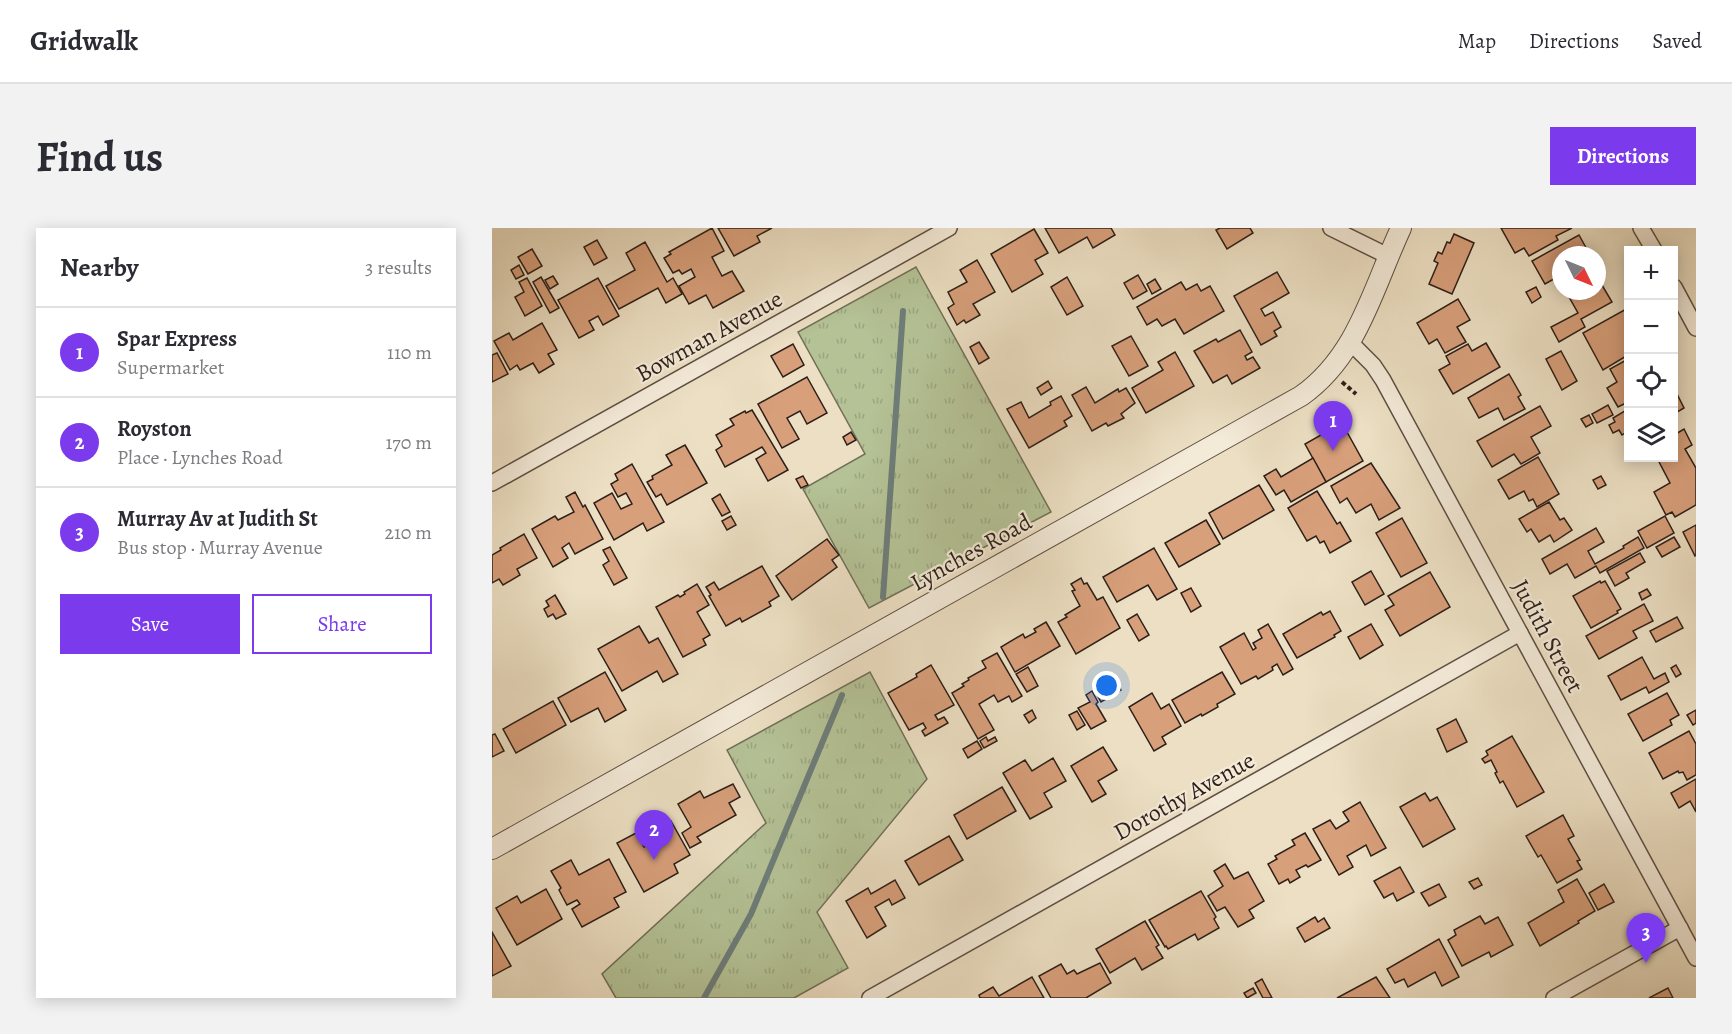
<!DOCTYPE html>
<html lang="en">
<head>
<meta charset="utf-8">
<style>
  body { margin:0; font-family:Alegreya,serif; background:#f2f2f3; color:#2b2b33 }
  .controls { position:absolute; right:18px; top:18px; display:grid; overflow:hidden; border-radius:0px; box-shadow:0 3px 15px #0003 }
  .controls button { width:54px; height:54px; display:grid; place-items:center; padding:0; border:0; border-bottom:2px solid #e1e1e2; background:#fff; color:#2b2b33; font:30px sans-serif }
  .compass { position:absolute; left:1060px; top:18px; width:54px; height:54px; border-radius:50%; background:#fff; box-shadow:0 3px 15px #0003; rotate:133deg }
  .you { position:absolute; left:615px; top:458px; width:21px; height:21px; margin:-15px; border:4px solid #fff; border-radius:50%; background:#1a73e8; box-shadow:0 0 0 9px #1a73e833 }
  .badge { display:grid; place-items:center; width:39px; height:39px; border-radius:50%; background:#7c3aed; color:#fff; font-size:20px; font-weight:700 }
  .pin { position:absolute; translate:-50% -50px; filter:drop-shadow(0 2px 3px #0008) }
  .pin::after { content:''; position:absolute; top:32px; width:21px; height:18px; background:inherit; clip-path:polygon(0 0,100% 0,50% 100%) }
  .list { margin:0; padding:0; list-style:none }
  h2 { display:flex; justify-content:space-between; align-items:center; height:78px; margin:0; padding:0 24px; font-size:26px }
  h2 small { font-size:20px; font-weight:400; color:#7c7c81 }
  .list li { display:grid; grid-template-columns:39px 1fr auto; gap:18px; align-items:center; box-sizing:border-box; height:90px; padding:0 24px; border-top:2px solid #e1e1e2 }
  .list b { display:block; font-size:22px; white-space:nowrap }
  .list p { margin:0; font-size:20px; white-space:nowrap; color:#7c7c81 }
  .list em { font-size:20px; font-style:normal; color:#7c7c81 }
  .actions { display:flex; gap:12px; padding:18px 24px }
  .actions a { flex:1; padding:14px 0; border:2px solid #7c3aed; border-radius:0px; text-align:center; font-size:21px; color:#7c3aed }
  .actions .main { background:#7c3aed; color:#fff }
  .icon { flex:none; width:33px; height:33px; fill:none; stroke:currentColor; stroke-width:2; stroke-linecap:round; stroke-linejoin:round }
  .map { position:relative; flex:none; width:1204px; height:770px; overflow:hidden; border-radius:0px }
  header { display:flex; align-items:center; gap:36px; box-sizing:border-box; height:84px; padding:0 30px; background:#fff; border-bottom:2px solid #e1e1e2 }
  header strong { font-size:28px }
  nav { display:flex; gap:33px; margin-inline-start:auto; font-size:21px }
  .intro { display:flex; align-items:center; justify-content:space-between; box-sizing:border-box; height:144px; padding:0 36px }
  h1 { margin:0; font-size:42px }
  .button { padding:15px 27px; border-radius:0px; background:#7c3aed; color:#fff; font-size:21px; font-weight:700 }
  main { display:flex; gap:36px; padding:0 36px }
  aside { flex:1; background:#fff; border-radius:0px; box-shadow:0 3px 15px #0003 }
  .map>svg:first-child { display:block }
  .grass { fill:url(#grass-tufts); stroke:#707058; stroke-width:1.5 }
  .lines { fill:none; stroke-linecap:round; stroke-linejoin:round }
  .stream { stroke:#6e7d7a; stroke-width:6 }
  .building { fill:#d79f7a; stroke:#2d1f19; stroke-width:1.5 }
  .minor-casing { stroke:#5d4f44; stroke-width:18 }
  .tertiary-casing { stroke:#5d4f44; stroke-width:22 }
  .path { stroke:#2d1f19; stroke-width:4; stroke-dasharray:4.5 3; stroke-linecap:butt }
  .minor { stroke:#f3ead8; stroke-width:15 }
  .tertiary { stroke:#f3ead8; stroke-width:20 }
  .labels { text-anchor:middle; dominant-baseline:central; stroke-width:4.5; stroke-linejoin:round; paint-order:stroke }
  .street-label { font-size:24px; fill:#2d1f19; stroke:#f3ead8 }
</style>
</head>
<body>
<header>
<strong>Gridwalk</strong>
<nav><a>Map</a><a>Directions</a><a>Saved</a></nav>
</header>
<div class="intro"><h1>Find us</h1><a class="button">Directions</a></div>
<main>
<aside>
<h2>Nearby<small>3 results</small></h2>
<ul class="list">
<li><span class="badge">1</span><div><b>Spar Express</b><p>Supermarket</p></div><em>110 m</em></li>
<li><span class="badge">2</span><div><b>Royston</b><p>Place · Lynches Road</p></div><em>170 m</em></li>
<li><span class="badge">3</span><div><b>Murray Av at Judith St</b><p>Bus stop · Murray Avenue</p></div><em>210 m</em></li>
</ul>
<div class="actions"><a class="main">Save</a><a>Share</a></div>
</aside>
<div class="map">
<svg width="1204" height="770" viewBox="0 0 1204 770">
  <defs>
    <pattern id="grass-tufts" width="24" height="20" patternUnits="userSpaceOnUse" patternTransform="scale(1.5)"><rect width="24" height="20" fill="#b4c296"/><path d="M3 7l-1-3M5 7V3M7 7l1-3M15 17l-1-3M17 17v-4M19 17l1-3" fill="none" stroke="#9ba681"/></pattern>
  </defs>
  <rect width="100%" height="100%" fill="#ecdfc3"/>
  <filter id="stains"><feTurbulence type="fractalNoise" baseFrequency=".00333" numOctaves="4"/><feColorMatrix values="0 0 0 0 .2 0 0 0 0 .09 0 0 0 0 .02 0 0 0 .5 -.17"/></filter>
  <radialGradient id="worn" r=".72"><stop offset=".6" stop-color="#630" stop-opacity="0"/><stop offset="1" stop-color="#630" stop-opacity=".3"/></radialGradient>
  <g class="grass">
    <path d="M 424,39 L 559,284 L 377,380 L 311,261 L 373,226 L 306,104 Z"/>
    <path d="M 378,444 L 435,551 L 325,684 L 356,740 L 302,770 L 124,770 L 110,746 L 274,595 L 235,522 Z"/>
  </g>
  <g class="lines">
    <g class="stream">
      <path d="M 391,369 L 411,83"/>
      <path d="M 212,770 L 259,686 L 350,467"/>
    </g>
  </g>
  <g class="building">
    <path d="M 220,0 L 232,23 L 220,29 L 230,48 L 240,43 L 252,63 L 221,80 L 214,67 L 197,76 L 187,58 L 203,49 L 199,41 L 190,46 L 187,42 L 181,45 L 172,30 L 179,26 L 177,24 Z"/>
    <path d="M 226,0 L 280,0 L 265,8 L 268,14 L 242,28 Z"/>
    <path d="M 553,0 L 619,0 L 623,7 L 601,20 L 595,9 L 567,25 Z"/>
    <path d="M 728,0 L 758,0 L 761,5 L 735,21 L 724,2 Z"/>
    <path d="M 1009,0 L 1080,0 L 1064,8 L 1066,12 L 1037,28 L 1032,20 L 1023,25 Z"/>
    <path d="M 542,1 L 556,25 L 543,32 L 551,46 L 520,64 L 499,26 Z"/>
    <path d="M 962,6 L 982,15 L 960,66 L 937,56 L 946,35 L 942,33 L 946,24 L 950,26 L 955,14 L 958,15 Z"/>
    <path d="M 1087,7 L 1098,27 L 1069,27 L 1069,47 L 1053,56 L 1040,33 Z"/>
    <path d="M 105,12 L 115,30 L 102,37 L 92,19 Z"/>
    <path d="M 153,14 L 175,54 L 181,50 L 190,66 L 174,75 L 166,60 L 127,81 L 114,58 L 143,42 L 134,25 Z"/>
    <path d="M 40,21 L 50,38 L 36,46 L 26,29 Z"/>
    <path d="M 485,32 L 503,64 L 481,76 L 488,87 L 474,95 L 472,92 L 465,97 L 456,80 L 462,76 L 456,64 L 475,54 L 468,42 Z"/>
    <path d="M 27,37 L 32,47 L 24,51 L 19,42 Z"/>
    <path d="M 785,44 L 797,65 L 769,81 L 773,88 L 781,84 L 789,99 L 782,103 L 785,108 L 769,117 L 742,68 Z"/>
    <path d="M 646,47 L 655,63 L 641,71 L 632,55 Z"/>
    <path d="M 61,48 L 66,56 L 58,61 L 53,52 Z"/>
    <path d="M 49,49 L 67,80 L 58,85 L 41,54 Z"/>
    <path d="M 575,49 L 591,78 L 575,87 L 559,59 Z"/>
    <path d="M 35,50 L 50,78 L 33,88 L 23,69 L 32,64 L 27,54 Z"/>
    <path d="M 106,50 L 127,88 L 111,97 L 106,88 L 97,93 L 102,102 L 87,110 L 66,72 Z"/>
    <path d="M 663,51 L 669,61 L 660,66 L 655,56 Z"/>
    <path d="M 1107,52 L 1120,74 L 1089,91 L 1093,99 L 1067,114 L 1059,99 L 1086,85 L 1077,69 L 1087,63 L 1105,63 L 1105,53 Z"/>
    <path d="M 689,54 L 694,62 L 705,56 L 709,63 L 718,58 L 732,83 L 692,106 L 683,91 L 670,98 L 665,91 L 655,97 L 645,79 Z"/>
    <path d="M 1044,59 L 1049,69 L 1040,75 L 1034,64 Z"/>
    <path d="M 966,71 L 978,92 L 965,99 L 974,114 L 953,125 L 945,111 L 937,116 L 925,95 Z"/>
    <path d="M 1136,80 L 1136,127 L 1111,142 L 1091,105 Z"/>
    <path d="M 50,95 L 65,122 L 56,126 L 62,136 L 47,145 L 41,135 L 28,142 L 25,137 L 18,142 L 2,113 L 17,105 L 21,112 Z"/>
    <path d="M 748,102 L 760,124 L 753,128 L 755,132 L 761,129 L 768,140 L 740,156 L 735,147 L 721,155 L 702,123 L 724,111 L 726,114 Z"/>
    <path d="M 639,108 L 656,138 L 637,148 L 620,118 Z"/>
    <path d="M 487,114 L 497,130 L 487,136 L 478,119 Z"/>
    <path d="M 994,115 L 1008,139 L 961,166 L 947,142 L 958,136 L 954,128 L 976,116 L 980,123 Z"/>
    <path d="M 301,116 L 312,137 L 291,149 L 279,128 Z"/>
    <path d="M 1069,123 L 1085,153 L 1070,162 L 1054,131 Z"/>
    <path d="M 683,124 L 702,158 L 654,185 L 640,160 L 671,142 L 666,134 Z"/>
    <path d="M 5,125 L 16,146 L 0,154 L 0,127 Z"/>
    <path d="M 1136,131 L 1136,174 L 1126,179 L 1115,160 L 1125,154 L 1118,141 Z"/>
    <path d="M 1017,146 L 1029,167 L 1026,169 L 1033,181 L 1012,192 L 1006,180 L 987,190 L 976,170 Z"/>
    <path d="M 315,149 L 335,185 L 315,196 L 308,183 L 295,190 L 307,211 L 290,220 L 266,176 Z"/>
    <path d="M 556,153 L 560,160 L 549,167 L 545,160 Z"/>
    <path d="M 594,159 L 603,175 L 626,161 L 627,164 L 634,160 L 643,175 L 629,186 L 632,190 L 616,198 L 614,195 L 600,203 L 580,167 Z"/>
    <path d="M 1182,160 L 1192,180 L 1182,186 Z"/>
    <path d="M 569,168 L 580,188 L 572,193 L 575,198 L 537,220 L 515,181 L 529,174 L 537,190 L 559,177 L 558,174 Z"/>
    <path d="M 1116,177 L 1121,187 L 1105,195 L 1100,186 Z"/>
    <path d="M 1048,178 L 1059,198 L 1039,209 L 1048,225 L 1029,236 L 1022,226 L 1000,239 L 985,213 Z"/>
    <path d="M 1136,181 L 1136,203 L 1130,207 L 1127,202 L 1121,205 L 1117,197 L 1123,194 L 1121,190 Z"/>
    <path d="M 260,182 L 296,242 L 276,253 L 264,231 L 274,225 L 270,219 L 233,239 L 224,222 L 230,218 L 224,207 L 242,197 L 238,191 L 253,183 L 254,185 Z"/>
    <path d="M 1097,187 L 1101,195 L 1094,199 L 1089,191 Z"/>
    <path d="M 850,195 L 871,233 L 834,254 L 813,216 Z"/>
    <path d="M 1192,201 L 1200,217 L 1193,221 L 1204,240 L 1204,277 L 1183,289 L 1180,284 L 1174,287 L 1162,264 L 1178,255 L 1165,230 L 1182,230 L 1182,207 Z"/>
    <path d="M 359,204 L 364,212 L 355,217 L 351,209 Z"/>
    <path d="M 193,217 L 215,255 L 175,277 L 169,266 L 164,269 L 155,254 L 161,251 L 160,248 L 180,237 L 174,227 Z"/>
    <path d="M 1046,229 L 1067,266 L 1045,279 L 1041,271 L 1037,273 L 1032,263 L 1017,271 L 1006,252 Z"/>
    <path d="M 821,230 L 834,254 L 799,274 L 792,262 L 784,267 L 772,248 L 784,241 L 789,249 Z"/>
    <path d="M 879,235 L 908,280 L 887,292 L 879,276 L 864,285 L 855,270 L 848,275 L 839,258 Z"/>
    <path d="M 140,236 L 172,294 L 155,303 L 151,295 L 122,312 L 102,275 L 120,265 L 129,281 L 140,276 L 134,265 L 126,269 L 119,256 L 126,252 L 123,246 Z"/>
    <path d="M 311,248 L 316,257 L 309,260 L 304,251 Z"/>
    <path d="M 1109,248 L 1114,257 L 1106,261 L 1101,252 Z"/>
    <path d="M 767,257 L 782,282 L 731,311 L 717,285 Z"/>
    <path d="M 825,263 L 845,296 L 848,294 L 859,313 L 838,325 L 832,313 L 828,315 L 824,308 L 815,313 L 796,280 Z"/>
    <path d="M 83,264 L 91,279 L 93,277 L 111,311 L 83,326 L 77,315 L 70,320 L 76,330 L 61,339 L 40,301 L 63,288 L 66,292 L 82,284 L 74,269 Z"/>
    <path d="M 228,266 L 238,284 L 230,288 L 220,271 Z"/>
    <path d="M 1057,274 L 1068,292 L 1072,290 L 1080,302 L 1062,314 L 1058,307 L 1047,314 L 1039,301 L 1035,304 L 1027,291 Z"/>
    <path d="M 239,288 L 244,297 L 235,302 L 230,293 Z"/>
    <path d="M 1173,288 L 1182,305 L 1155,320 L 1146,303 Z"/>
    <path d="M 910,290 L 935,335 L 909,349 L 884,305 Z"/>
    <path d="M 714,292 L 728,316 L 687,339 L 673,315 Z"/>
    <path d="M 1204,297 L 1204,327 L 1203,328 L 1191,304 Z"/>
    <path d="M 1104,300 L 1112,314 L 1096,323 L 1103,336 L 1132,320 L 1131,318 L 1146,309 L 1152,320 L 1108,345 L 1104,338 L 1083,350 L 1075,336 L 1058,346 L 1050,331 Z"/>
    <path d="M 32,306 L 45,330 L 25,341 L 28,347 L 11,357 L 7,351 L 0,355 L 0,327 L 9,322 L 8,320 Z"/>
    <path d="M 1182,309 L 1188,319 L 1170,329 L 1164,319 Z"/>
    <path d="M 335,311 L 347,327 L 340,332 L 345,339 L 300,372 L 284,348 Z"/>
    <path d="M 118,319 L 135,350 L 122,357 L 111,337 L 117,333 L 111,322 Z"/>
    <path d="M 662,320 L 685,361 L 665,372 L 656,357 L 625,374 L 611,349 Z"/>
    <path d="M 1148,325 L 1153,334 L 1134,345 L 1137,350 L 1123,358 L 1115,343 Z"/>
    <path d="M 270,338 L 287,368 L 277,374 L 279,378 L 250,394 L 248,390 L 234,398 L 217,368 L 219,367 L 214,359 L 222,354 L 227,362 Z"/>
    <path d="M 879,343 L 892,366 L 873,377 L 860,354 Z"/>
    <path d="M 938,344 L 958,379 L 908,408 L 893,382 L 902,377 L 896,368 Z"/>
    <path d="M 589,350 L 592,356 L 595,355 L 605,372 L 611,369 L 628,400 L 584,426 L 566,394 L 575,389 L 573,387 L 588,378 L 580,363 L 583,362 L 579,356 Z"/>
    <path d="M 1108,353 L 1109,355 L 1113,353 L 1129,381 L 1125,383 L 1126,385 L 1099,400 L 1081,368 Z"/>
    <path d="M 205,356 L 217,377 L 205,384 L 218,407 L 211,411 L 214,417 L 191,429 L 164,379 L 186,367 L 188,369 L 193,366 L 192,364 Z"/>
    <path d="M 699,360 L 709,378 L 699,384 L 689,365 Z"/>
    <path d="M 1155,361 L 1159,367 L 1150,372 L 1147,365 Z"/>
    <path d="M 63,367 L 74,386 L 64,391 L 61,386 L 56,389 L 52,381 L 57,378 L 54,373 Z"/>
    <path d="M 1152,376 L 1161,393 L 1141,403 L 1145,410 L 1107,431 L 1094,408 Z"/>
    <path d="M 838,383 L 849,403 L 842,407 L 843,409 L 805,430 L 791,406 L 829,384 L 831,387 Z"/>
    <path d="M 645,386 L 657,407 L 647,413 L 635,392 Z"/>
    <path d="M 1185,389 L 1191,400 L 1164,414 L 1158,403 Z"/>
    <path d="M 554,394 L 568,418 L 523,444 L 509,419 L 531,406 L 533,410 L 544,404 L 542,401 Z"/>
    <path d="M 776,396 L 801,441 L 791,447 L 785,436 L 780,439 L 781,442 L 766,451 L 764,448 L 749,456 L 728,419 L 752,405 L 761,422 L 764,420 L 761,415 L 770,410 L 766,402 Z"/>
    <path d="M 879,396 L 891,417 L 868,431 L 856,409 Z"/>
    <path d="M 147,398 L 157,415 L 166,410 L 186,446 L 171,454 L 165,443 L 130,463 L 106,421 Z"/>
    <path d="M 505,425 L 530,468 L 520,474 L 517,468 L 506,474 L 502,467 L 487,476 L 502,502 L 486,511 L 460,465 L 472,458 L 470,456 L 477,452 L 476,450 L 494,440 L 490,433 Z"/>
    <path d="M 1150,429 L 1162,451 L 1173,445 L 1177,454 L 1157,465 L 1154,459 L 1129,472 L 1116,448 Z"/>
    <path d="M 439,437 L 462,477 L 443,487 L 446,492 L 452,489 L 456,495 L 433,508 L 430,503 L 434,500 L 431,495 L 417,502 L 396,465 L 425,449 L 424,446 Z"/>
    <path d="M 1184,437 L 1189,446 L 1184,449 L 1179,440 Z"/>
    <path d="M 536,439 L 546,458 L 535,464 L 524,446 Z"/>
    <path d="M 113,444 L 134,482 L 113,494 L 106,480 L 79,494 L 66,470 Z"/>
    <path d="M 730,444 L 743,466 L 725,476 L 726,479 L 710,488 L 709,486 L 693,495 L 680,472 Z"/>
    <path d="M 622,450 L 629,462 L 609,474 L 602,462 Z"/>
    <path d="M 600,463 L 606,474 L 604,476 L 614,493 L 599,501 L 586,480 L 598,474 L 594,467 Z"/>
    <path d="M 660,465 L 669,481 L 677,476 L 689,498 L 670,509 L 674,516 L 662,523 L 637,479 Z"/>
    <path d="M 1175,465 L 1187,487 L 1178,492 L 1180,497 L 1151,513 L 1136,486 Z"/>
    <path d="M 61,473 L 74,497 L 24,525 L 11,501 Z"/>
    <path d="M 540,482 L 544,490 L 537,495 L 532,487 Z"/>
    <path d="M 1204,482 L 1204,495 L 1201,497 L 1195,487 Z"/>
    <path d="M 585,483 L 593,497 L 585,502 L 577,487 Z"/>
    <path d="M 964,491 L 975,514 L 955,524 L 945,501 Z"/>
    <path d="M 1197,503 L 1204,516 L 1204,547 L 1195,552 L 1191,544 L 1187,545 L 1186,543 L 1171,551 L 1157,525 Z"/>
    <path d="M 3,506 L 12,523 L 0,529 L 0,507 Z"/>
    <path d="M 1020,508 L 1052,564 L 1025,579 L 1011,553 L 1008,555 L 1003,545 L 1005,544 L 999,532 L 993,535 L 990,531 L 996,527 L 994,523 Z"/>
    <path d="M 494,509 L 496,513 L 503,509 L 505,513 L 492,520 L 488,513 Z"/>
    <path d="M 485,513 L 490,521 L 476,530 L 471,521 Z"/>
    <path d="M 611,519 L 625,542 L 606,553 L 614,566 L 600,574 L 579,538 Z"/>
    <path d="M 561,530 L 574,553 L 552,565 L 560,579 L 538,591 L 511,545 L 533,532 L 540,543 Z"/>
    <path d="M 1204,551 L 1204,584 L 1198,573 L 1187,580 L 1179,565 Z"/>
    <path d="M 241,556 L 248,569 L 237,575 L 244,587 L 205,609 L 209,614 L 198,620 L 190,605 L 199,599 L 186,576 L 208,563 L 212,570 Z"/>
    <path d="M 510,559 L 524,583 L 475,611 L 462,587 Z"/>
    <path d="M 933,565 L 938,573 L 945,569 L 963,601 L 931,619 L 908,579 Z"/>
    <path d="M 868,574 L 894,620 L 879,628 L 874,617 L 855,628 L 861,639 L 847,647 L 821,601 L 838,592 L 844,601 L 857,593 L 851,584 Z"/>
    <path d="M 1071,587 L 1082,608 L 1076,611 L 1088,632 L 1085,633 L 1090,641 L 1065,655 L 1049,627 L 1046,629 L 1034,608 Z"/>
    <path d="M 179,593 L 198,627 L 182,636 L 186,645 L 152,664 L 125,615 L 144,605 L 152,619 L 167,611 L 162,603 Z"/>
    <path d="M 813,605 L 829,632 L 816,639 L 814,637 L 804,642 L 808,649 L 798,655 L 796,651 L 787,656 L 776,636 L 785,631 L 783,628 L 803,617 L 800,612 Z"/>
    <path d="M 457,608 L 471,632 L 427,657 L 413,633 Z"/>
    <path d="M 117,631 L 134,664 L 122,670 L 127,679 L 90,699 L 80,681 L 88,676 L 85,672 L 75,677 L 67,662 L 69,660 L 59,643 L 79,632 L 87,647 Z"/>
    <path d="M 733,636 L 742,651 L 756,644 L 772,673 L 757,682 L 762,690 L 746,699 L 733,679 L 725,683 L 716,668 L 731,658 L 722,643 Z"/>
    <path d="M 908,639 L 922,664 L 905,673 L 901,665 L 892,670 L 882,653 Z"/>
    <path d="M 986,650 L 990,657 L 982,661 L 977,654 Z"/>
    <path d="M 1085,651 L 1103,683 L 1086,693 L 1087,695 L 1048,718 L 1036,695 L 1072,674 L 1066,662 Z"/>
    <path d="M 403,652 L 413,670 L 400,677 L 397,671 L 383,679 L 394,698 L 375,710 L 354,673 L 376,660 L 379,666 Z"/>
    <path d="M 947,656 L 954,669 L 937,678 L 929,665 Z"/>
    <path d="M 1112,656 L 1122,674 L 1106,682 L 1097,665 Z"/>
    <path d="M 54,661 L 70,691 L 25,717 L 4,680 L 25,668 L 29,675 Z"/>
    <path d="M 709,663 L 724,689 L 722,691 L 727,700 L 706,712 L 703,706 L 676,721 L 674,718 L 673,719 L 657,692 Z"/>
    <path d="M 988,688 L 993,696 L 1006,689 L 1021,717 L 999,729 L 997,724 L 970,738 L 956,712 L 964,707 L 962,702 Z"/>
    <path d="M 823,689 L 826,694 L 832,690 L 838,700 L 813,714 L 805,700 Z"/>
    <path d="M 653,693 L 667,717 L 664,719 L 671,730 L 650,742 L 643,730 L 618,745 L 604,721 Z"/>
    <path d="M 0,704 L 19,738 L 0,748 Z"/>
    <path d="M 947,711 L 967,749 L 950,758 L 943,744 L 916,759 L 912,751 L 903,755 L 895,741 Z"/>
    <path d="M 608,735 L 619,755 L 594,770 L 559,770 L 547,748 L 569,736 L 575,746 L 582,742 L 585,746 Z"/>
    <path d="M 540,749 L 552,770 L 488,770 L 487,767 L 501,759 L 507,768 Z"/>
    <path d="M 884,749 L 898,770 L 845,770 Z"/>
    <path d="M 770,751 L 780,770 L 771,770 L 763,755 Z"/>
    <path d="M 761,760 L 764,765 L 755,770 L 752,765 Z"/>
    <path d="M 1176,760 L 1181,770 L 1157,770 Z"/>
  </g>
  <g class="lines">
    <g class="minor-casing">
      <g id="minor">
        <path d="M 839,0 L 896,28"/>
        <path d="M 1149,0 L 1162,22"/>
        <path d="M 1182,59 L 1204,100"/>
        <path d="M 859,115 L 881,137 L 891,152 L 1204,730"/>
        <path d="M 0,255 L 457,0"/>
        <path d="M 378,770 L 1028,405"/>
        <path d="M 1062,770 L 1188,700"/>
      </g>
    </g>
    <g class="tertiary-casing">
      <path id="tertiary" d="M 0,621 L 809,168 C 866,128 881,60 909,0"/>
    </g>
    <path class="path" d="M 850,154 L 864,166"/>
    <use href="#minor" class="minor"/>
    <use href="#tertiary" class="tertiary"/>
  </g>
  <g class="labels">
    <g class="street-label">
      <text transform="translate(217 108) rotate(-29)">Bowman Avenue</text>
      <text transform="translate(479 324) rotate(-29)">Lynches Road</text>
      <text transform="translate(1056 408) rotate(62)">Judith Street</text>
      <text transform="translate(692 568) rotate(-29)">Dorothy Avenue</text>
    </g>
  </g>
  <rect width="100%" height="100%" filter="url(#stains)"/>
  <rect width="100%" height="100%" fill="url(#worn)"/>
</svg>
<div class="controls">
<button>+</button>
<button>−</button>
<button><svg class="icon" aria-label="locate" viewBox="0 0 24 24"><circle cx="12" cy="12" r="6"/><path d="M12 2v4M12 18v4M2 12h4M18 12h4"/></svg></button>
<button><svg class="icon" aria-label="layers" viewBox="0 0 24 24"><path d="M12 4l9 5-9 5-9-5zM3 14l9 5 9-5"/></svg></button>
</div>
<svg class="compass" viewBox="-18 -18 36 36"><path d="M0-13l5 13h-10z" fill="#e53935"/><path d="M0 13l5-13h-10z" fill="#7c7c81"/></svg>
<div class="you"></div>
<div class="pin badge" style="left:841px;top:223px">1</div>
<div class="pin badge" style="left:162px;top:632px">2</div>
<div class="pin badge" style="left:1154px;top:735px">3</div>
</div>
</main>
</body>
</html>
